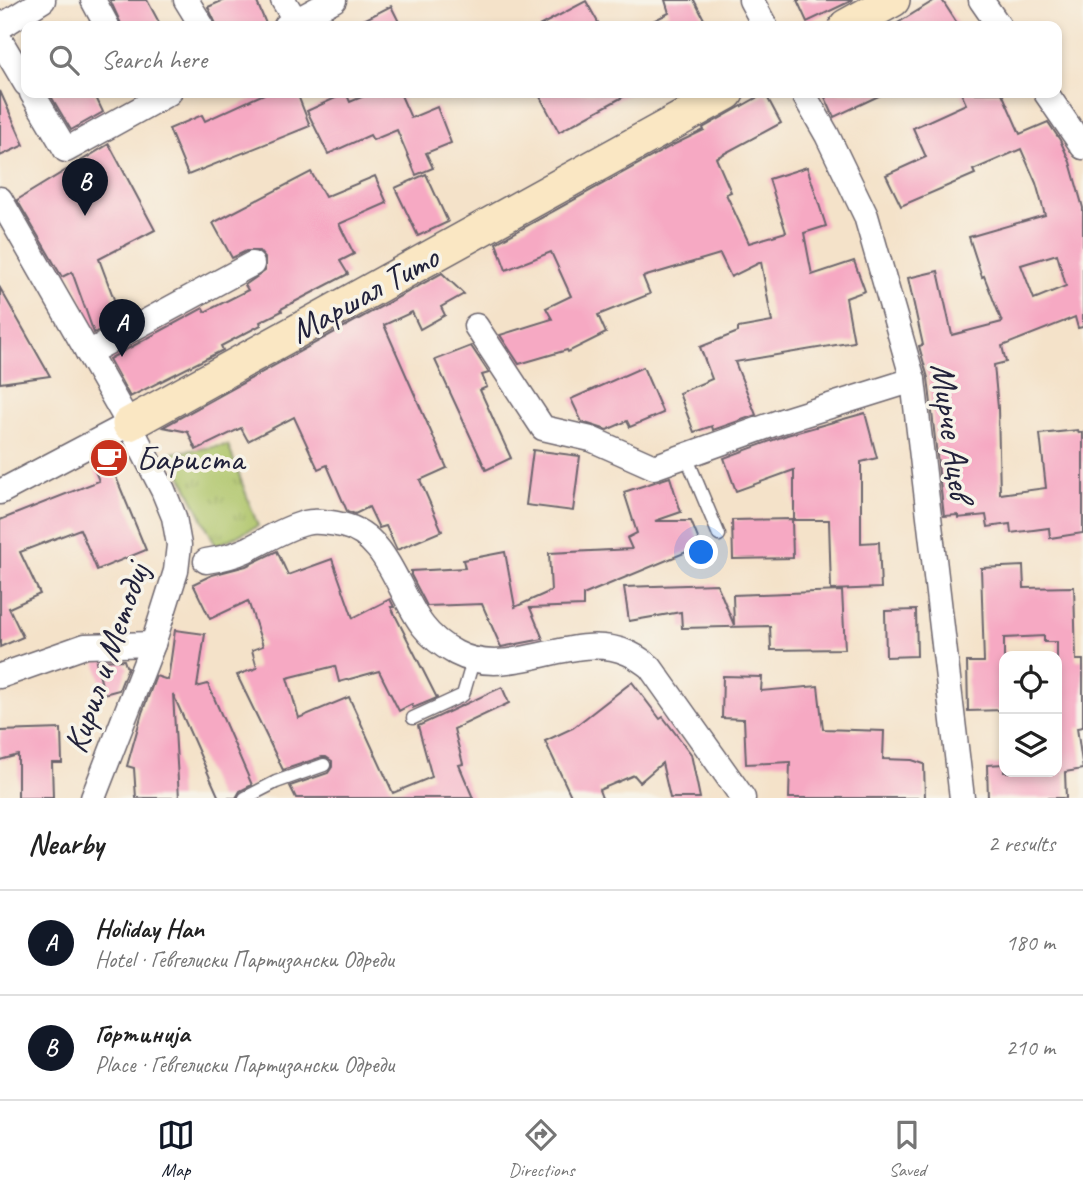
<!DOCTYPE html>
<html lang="en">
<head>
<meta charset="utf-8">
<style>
  body { margin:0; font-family:Caveat,sans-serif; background:#f6f6f6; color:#222 }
  .controls { position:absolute; right:21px; bottom:21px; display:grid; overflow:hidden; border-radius:14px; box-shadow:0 4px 10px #0003 }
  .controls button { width:63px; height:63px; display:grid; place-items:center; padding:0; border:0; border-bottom:2px solid #e0e0e0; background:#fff; color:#222; font:35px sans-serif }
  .you { position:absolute; left:702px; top:553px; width:24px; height:24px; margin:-18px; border:5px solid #fff; border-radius:50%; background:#1a73e8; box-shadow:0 0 0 10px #1a73e833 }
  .badge { display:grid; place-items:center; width:46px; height:46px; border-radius:50%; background:#111827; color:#fff; font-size:23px; font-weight:700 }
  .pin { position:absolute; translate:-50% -58px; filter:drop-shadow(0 2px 4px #0008) }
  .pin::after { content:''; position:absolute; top:37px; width:24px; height:21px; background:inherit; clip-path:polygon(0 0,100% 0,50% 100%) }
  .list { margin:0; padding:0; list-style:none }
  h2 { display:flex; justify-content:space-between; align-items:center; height:91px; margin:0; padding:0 28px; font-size:30px }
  h2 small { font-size:23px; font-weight:400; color:#767676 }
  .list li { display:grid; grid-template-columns:46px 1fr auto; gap:21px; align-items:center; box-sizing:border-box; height:105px; padding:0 28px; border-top:2px solid #e0e0e0 }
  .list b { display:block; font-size:26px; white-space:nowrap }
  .list p { margin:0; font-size:23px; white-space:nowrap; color:#767676 }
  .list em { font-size:23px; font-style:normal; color:#767676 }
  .icon { flex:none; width:38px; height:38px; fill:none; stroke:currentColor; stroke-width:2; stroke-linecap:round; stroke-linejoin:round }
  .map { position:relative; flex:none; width:1083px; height:798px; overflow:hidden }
  .search { position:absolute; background:#fff; box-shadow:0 4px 10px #0003; left:21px; right:21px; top:21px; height:77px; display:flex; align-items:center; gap:18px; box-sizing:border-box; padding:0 24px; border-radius:14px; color:#767676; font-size:26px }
  .sheet { height:301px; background:#fff }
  nav { display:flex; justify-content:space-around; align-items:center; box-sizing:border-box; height:98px; border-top:2px solid #e0e0e0; background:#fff; font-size:19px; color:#767676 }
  nav a { display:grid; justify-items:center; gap:4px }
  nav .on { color:#111827 }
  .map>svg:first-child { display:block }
  .grass { fill:url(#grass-tufts); stroke:#687352; stroke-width:2 }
  .building { fill:#f6a9c3; fill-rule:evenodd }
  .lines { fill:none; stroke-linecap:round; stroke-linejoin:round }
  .lane-casing { stroke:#6c656d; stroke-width:15 }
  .street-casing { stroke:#6c656d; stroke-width:27 }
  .secondary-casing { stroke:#6c656d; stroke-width:36 }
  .lane { stroke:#fff; stroke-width:12 }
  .street { stroke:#fff; stroke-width:24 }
  .secondary { stroke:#fae7c3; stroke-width:33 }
  .labels { text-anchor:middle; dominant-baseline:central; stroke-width:7; stroke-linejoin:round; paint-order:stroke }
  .street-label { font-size:35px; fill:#22223b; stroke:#f7f3e8 }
  .poi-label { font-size:35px; fill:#22223b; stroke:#f7f3e8; text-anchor:start }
</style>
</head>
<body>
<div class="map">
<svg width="1083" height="798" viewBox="0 0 1083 798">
  <defs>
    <pattern id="grass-tufts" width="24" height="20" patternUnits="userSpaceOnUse" patternTransform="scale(1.75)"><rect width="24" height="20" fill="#adc468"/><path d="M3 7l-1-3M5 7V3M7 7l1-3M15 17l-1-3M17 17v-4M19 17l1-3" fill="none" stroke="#95a85b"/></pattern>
  </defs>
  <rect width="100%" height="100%" fill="#f7f3e8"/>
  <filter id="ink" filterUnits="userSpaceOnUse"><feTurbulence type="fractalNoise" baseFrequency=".0143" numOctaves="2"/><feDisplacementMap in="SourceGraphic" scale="14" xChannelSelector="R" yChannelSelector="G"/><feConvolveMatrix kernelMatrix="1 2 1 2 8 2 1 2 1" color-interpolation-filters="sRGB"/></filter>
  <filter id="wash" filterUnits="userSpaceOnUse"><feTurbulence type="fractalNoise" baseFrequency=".00686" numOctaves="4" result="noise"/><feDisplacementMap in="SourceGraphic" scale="28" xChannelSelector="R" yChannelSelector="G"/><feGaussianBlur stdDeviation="1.57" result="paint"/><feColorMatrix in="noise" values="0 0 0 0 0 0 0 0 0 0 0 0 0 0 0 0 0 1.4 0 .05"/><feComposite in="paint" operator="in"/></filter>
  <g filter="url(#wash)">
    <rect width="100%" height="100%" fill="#f4e2c9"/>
    <path class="grass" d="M 228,445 L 258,526 L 216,546 L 170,453 Z"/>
    <g id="blocks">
      <g class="building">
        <path d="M 110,0 L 147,0 L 161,26 L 122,26 Z"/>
        <path d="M 224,0 L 256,0 L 267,26 L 217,26 L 208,7 Z"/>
        <path d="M 665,0 L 694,0 L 705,21 L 695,26 L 643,26 L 669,13 Z"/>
        <path d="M 797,0 L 853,0 L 807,22 Z"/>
        <path d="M 935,0 L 942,0 L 959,26 L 893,26 Z"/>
        <path d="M 586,1 L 600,26 L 539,26 Z"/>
        <path d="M 391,6 L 401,26 L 352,26 Z"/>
        <path d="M 0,91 L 24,145 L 0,156 Z"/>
        <path d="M 49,93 L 94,93 L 103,112 L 71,130 Z"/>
        <path d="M 266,93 L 297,93 L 310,126 L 188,175 L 169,129 L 202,115 L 205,121 Z"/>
        <path d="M 346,93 L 350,102 L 371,93 L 400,93 L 411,118 L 437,107 L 451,143 L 426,153 L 433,168 L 416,175 L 397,130 L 373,140 L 370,135 L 328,154 L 307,111 Z"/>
        <path d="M 538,93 L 630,93 L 559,132 Z"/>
        <path d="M 765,93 L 781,123 L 716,158 L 731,192 L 726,194 L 749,243 L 786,232 L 769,179 L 807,167 L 826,226 L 804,233 L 812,275 L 854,261 L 865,291 L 846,298 L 854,342 L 735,362 L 756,415 L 713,430 L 712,426 L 694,432 L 679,393 L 712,379 L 700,347 L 738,332 L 738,328 L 772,322 L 761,262 L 731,277 L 720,254 L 643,277 L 650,294 L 598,315 L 606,333 L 568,352 L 567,350 L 519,364 L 500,335 L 552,319 L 546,308 L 571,296 L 551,252 L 506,270 L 496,243 L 673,145 L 704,130 L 703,128 Z"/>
        <path d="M 823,93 L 885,93 L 834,117 Z"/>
        <path d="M 961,93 L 1002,93 L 1020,134 L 1048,122 L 1060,140 L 1070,162 L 1083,208 L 1083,327 L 1078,328 L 1075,317 L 1002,346 L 1006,362 L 994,365 L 998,408 L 1000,494 L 1046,488 L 1040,434 L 1078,430 L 1079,433 L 1083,432 L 1083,533 L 1050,538 L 1049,528 L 1011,533 L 1010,524 L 988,527 L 986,515 L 958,518 L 958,515 L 944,516 L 928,378 L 919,346 L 923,345 L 908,278 L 938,271 L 952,335 L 1002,322 L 984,276 L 982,277 L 969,237 L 1045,215 L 1036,183 L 1021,149 L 973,170 L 975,174 L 901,206 L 886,175 L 926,157 L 913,128 L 966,104 ZM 1057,254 L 1066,286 L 1034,299 L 1021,265 Z"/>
        <path d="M 109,144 L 155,230 L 99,259 L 121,318 L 94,333 L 72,272 L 62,277 L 17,200 Z"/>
        <path d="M 311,172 L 325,197 L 375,176 L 387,203 L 339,224 L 354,254 L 340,261 L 348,274 L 281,309 L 282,311 L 260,322 L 261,325 L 221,346 L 223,350 L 130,397 L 109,359 L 203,308 L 205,312 L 248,290 L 245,285 L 265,271 L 265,258 L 259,251 L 246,251 L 232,258 L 213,223 Z"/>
        <path d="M 426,174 L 448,222 L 418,236 L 395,188 Z"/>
        <path d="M 442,273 L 464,294 L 441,307 L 445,315 L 420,329 L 412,312 L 384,325 L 447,468 L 420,480 L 442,531 L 397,550 L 386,526 L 379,528 L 369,507 L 355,514 L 347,511 L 327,465 L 318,469 L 294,417 L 248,441 L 241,428 L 196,450 L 188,432 L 163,427 Z"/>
        <path d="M 0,288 L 50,376 L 0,383 Z"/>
        <path d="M 471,346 L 489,373 L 482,375 L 487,387 L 480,390 L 511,458 L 486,470 L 435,360 Z"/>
        <path d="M 643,367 L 663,413 L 630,427 L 627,421 L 607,430 L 582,422 L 571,399 Z"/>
        <path d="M 865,413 L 877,458 L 861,462 L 861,543 L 879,542 L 881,588 L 831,590 L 829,520 L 794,520 L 794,470 L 736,491 L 724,458 L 787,435 Z"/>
        <path d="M 533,450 L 580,456 L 573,511 L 526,505 Z"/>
        <path d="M 106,453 L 146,550 L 97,570 L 80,529 L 20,552 L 40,594 L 9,608 L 23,637 L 0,647 L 0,520 L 99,481 L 91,461 Z"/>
        <path d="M 670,477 L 681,512 L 655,521 L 691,521 L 701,546 L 583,595 L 583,606 L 530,608 L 543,639 L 501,647 L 482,604 L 427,606 L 411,575 L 411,571 L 465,568 L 463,560 L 505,552 L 515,607 L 551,591 L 549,553 L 632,549 L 627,538 L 637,533 L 624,492 Z"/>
        <path d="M 792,519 L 793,558 L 733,559 L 732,520 Z"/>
        <path d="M 277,551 L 288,575 L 332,559 L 353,618 L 390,599 L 394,607 L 391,607 L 437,698 L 413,708 L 412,704 L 399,711 L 379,671 L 339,682 L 335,666 L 287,678 L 299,718 L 349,697 L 393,793 L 432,777 L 418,726 L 502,687 L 509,703 L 454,729 L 463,764 L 459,765 L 473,798 L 296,798 L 290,786 L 328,773 L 332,767 L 332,761 L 326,757 L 322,757 L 283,770 L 237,675 L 257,668 L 252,650 L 263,646 L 248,601 L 210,619 L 193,584 L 212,575 L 246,566 Z"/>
        <path d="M 1023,566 L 1024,588 L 1074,587 L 1076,660 L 1083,660 L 1083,727 L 1077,728 L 1083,769 L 1065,772 L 1066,798 L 988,798 L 987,765 L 1004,764 L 1004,772 L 1057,772 L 1057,642 L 1044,642 L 1044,636 L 1004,638 L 1004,710 L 968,711 L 967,662 L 984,662 L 981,568 Z"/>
        <path d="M 717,584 L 734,625 L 733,595 L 842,591 L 845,649 L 771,650 L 770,626 L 682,628 L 681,612 L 629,621 L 624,587 Z"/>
        <path d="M 916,610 L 917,656 L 886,657 L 885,611 Z"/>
        <path d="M 175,630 L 205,634 L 197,687 L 208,684 L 252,785 L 240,791 L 236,798 L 219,798 L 173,694 L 179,798 L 136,798 L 134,768 L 127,766 L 142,713 L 156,676 L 168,680 Z"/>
        <path d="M 124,660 L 126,666 L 128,667 L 119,690 L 104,694 L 96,661 Z"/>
        <path d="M 723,676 L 762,677 L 761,691 L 818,686 L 823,729 L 884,731 L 883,759 L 912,760 L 924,764 L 925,798 L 789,798 L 790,762 L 746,764 L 744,719 L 722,718 Z"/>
        <path d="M 632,682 L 660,719 L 663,717 L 691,754 L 700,798 L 670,798 L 662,763 L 640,782 L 634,775 L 599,790 L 602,798 L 572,798 L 545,741 L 573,728 Z"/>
        <path d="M 61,729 L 62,763 L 52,763 L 53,798 L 18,798 L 18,755 L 0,760 L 0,731 Z"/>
      </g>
    </g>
  </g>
  <g filter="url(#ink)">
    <use href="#blocks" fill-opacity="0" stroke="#6c656d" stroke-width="2"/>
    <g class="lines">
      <g class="lane-casing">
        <g id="lane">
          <path d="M 686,456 L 719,535"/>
          <path d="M 413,718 L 463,695 L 473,661"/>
          <path d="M 245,798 L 276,782 L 324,765"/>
        </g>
      </g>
      <g class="street-casing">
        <g id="street">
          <path d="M 93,0 L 107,26"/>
          <path d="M 186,0 L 202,26"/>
          <path d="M 283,0 L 296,21"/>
          <path d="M 751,0 L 765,26"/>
          <path d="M 981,0 L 999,26"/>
          <path d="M 286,26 L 334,0"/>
          <path d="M 0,27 L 43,0"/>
          <path d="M 0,40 L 26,84"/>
          <path d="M 32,93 L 66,150 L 169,93"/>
          <path d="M 803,93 L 827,135 L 866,216 L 913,380 L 962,798"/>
          <path d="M 1046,93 L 1083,147"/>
          <path d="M 0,199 L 129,424 L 163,490 L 174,517 L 179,545 L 176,571 L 153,644 L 93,798"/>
          <path d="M 476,326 L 543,428 L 591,439 L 654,467 L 782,421 L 913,380"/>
          <path d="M 88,353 L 252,264"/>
          <path d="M 0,492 L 129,424"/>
          <path d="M 206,561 C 220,559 233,556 246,550 C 265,541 285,528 305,523 C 316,520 331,523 342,525 C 388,535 398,594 423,626 C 432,638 443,646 456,653 C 511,682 572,629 628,653 C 636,656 643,662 650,667 L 743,798"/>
          <path d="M 0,676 L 85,646 L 153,644"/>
        </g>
      </g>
      <g class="secondary-casing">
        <g id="secondary">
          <path d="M 846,26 L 893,0"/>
          <path d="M 129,424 L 727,93"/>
        </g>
      </g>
      <use href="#lane" class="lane"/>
      <use href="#street" class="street"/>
      <use href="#secondary" class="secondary"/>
    </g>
  </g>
  <defs>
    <g id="cafe-disc" transform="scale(2.0125)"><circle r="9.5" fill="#c8321e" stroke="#f7f3e8"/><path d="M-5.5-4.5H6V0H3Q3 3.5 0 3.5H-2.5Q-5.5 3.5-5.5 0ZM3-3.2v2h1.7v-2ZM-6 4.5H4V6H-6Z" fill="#fff"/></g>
  </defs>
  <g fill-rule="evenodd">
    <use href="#cafe-disc" x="109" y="458"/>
  </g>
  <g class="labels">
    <g class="street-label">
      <text transform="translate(364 294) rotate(-29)">Маршал Тито</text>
      <text transform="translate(952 431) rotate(82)">Мирче Ацев</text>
      <text transform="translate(106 658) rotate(-71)">Кирил и Методиј</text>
    </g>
    <g class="poi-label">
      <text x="136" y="458">Бариста</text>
    </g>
  </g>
</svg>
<div class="controls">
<button><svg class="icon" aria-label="locate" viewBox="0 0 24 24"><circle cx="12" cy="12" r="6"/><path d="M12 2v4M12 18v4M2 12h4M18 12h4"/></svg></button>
<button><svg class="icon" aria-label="layers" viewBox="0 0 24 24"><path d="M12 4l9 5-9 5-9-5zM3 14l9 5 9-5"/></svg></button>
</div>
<div class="you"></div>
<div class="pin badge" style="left:122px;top:357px">A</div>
<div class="pin badge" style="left:85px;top:216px">B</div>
<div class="search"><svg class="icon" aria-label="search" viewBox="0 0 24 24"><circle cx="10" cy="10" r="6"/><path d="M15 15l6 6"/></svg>Search here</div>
</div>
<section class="sheet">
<h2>Nearby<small>2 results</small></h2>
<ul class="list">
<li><span class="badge">A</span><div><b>Holiday Han</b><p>Hotel · Гевгелиски Партизански Одреди</p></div><em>180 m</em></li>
<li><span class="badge">B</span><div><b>Гортинија</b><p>Place · Гевгелиски Партизански Одреди</p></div><em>210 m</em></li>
</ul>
</section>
<nav>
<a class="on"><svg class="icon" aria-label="map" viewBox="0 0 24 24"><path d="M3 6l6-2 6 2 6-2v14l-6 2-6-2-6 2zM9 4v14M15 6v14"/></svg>Map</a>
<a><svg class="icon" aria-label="directions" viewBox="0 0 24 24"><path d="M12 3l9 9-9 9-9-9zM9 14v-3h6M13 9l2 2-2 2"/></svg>Directions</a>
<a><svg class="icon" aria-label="saved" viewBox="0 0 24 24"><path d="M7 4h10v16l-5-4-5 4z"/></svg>Saved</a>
</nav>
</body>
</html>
